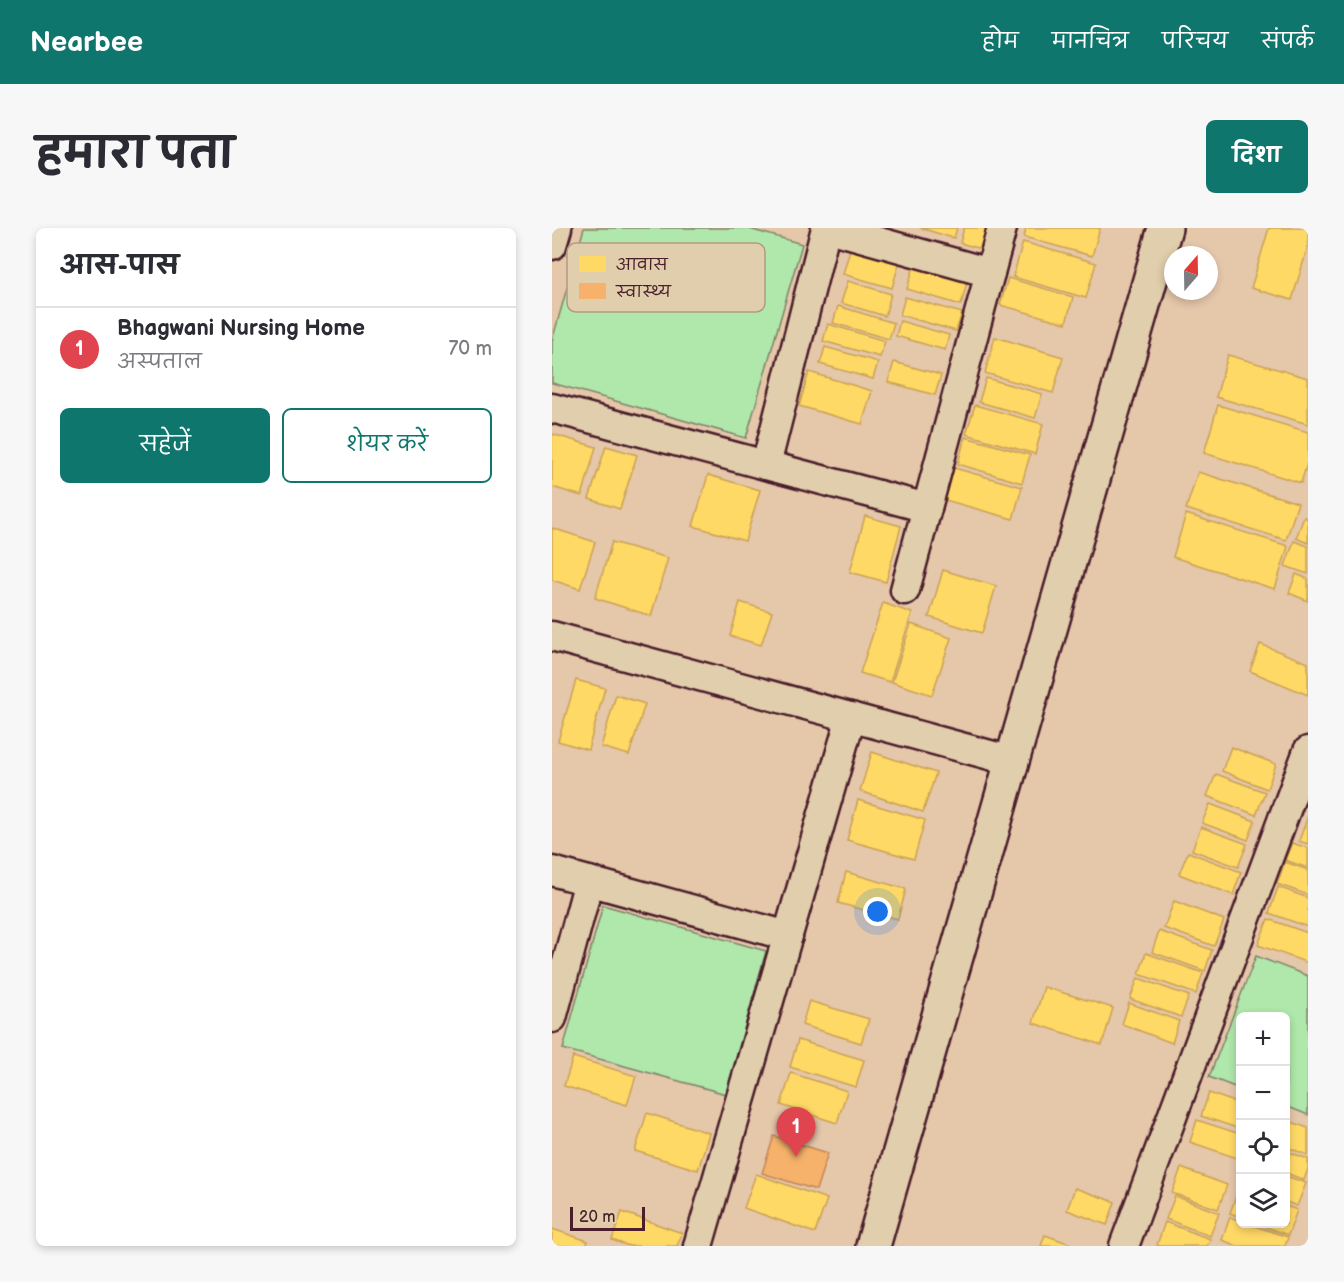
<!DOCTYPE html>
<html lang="hi">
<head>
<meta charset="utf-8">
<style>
  body { margin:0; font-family:"Balsamiq Sans","Playpen Sans Deva",sans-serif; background:#f7f7f7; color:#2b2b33 }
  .controls { position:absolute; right:18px; bottom:18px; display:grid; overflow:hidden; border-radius:9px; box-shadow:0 3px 9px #0003 }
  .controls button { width:54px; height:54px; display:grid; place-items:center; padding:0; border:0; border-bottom:2px solid #e1e1e2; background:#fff; color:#2b2b33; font:30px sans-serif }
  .compass { position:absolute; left:612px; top:18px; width:54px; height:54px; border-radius:50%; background:#fff; box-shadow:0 3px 9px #0003; rotate:20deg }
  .scale { position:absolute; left:18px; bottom:15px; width:75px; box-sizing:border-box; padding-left:6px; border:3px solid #4a1f2b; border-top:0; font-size:16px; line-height:21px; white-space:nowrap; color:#4a1f2b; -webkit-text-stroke:4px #e1ceac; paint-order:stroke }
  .you { position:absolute; left:326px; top:684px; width:21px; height:21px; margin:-15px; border:4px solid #fff; border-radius:50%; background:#1a73e8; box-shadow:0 0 0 9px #1a73e833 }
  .badge { display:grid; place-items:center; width:39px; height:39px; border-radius:50%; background:#0f766e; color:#fff; font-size:20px; font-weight:700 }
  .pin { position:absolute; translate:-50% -50px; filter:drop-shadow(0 2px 3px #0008) }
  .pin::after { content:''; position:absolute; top:32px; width:21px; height:18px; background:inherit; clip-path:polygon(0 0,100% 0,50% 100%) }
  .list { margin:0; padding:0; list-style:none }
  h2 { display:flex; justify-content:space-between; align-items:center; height:78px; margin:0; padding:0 24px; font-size:26px }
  h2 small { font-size:20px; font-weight:400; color:#7c7c81 }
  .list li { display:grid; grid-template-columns:39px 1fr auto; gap:18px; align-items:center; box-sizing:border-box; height:84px; padding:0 24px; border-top:2px solid #e1e1e2 }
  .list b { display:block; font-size:22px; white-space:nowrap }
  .list p { margin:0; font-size:20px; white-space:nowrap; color:#7c7c81 }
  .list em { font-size:20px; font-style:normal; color:#7c7c81 }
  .actions { display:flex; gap:12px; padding:18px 24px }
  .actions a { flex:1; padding:14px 0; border:2px solid #0f766e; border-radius:9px; text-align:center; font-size:21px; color:#0f766e }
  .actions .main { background:#0f766e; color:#fff }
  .icon { flex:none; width:33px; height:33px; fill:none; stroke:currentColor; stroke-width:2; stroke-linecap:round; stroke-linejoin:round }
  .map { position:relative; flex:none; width:756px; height:1018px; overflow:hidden; border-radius:9px }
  header { display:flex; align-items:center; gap:36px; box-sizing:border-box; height:84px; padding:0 30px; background:#0f766e; color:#fff }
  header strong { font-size:28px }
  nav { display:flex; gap:33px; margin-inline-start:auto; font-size:21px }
  .intro { display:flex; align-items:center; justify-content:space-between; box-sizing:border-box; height:144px; padding:0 36px }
  h1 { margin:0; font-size:42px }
  .button { padding:15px 27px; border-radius:9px; background:#0f766e; color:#fff; font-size:21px; font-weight:700 }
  main { display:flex; gap:36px; padding:0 36px }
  aside { flex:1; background:#fff; border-radius:9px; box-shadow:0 3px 9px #0003 }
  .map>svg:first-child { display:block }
  .green { fill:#b0e7aa; stroke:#7d836a; stroke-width:1.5 }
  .homes { fill:#ffd966; stroke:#c9a154; stroke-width:1.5 }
  .health { fill:#f6b26b; stroke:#c28658; stroke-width:1.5 }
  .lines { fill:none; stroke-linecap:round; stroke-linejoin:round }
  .street-casing { stroke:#4a1f2b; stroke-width:33 }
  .secondary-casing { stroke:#4a1f2b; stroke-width:38 }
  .street { stroke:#e1ceac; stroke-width:28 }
  .secondary { stroke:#e1ceac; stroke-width:33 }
  .key { fill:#e1ceac; stroke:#b49a85; stroke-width:1.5 }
  .key-label { font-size:16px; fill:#4a1f2b }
</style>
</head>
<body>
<header>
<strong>Nearbee</strong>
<nav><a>होम</a><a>मानचित्र</a><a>परिचय</a><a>संपर्क</a></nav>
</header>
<div class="intro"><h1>हमारा पता</h1><a class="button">दिशा</a></div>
<main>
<aside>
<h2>आस-पास<small></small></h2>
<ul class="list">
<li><span class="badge" style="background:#e0444e">1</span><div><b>Bhagwani Nursing Home</b><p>अस्पताल</p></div><em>70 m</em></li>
</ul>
<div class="actions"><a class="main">सहेजें</a><a>शेयर करें</a></div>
</aside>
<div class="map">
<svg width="756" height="1018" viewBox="0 0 756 1018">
  <rect width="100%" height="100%" fill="#e5c7aa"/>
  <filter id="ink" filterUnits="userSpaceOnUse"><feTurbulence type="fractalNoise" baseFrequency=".0167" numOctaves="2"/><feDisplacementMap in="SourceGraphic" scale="12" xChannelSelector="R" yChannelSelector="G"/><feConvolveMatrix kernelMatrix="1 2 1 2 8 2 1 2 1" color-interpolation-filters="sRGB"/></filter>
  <g filter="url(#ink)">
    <g class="green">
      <path d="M 32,0 L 194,0 L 250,16 L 194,210 L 0,155 L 0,113 Z"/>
      <path d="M 51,677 L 214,723 L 174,866 L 11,821 Z"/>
      <path d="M 704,728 L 756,748 L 756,887 L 734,878 L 734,788 L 688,788 L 688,861 L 657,849 Z"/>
    </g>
    <g class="homes">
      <path d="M 368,0 L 405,0 L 402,10 Z"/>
      <path d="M 412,0 L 442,0 L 436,23 L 408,15 Z"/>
      <path d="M 474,0 L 548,0 L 540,28 L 472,9 Z"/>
      <path d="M 717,0 L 756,0 L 756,18 L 740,72 L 699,60 Z"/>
      <path d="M 471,14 L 544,35 L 534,70 L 461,49 Z"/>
      <path d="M 299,18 L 348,32 L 340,60 L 291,46 Z"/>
      <path d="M 363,35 L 416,50 L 409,77 L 355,61 Z"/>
      <path d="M 456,50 L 521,69 L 514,95 L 448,77 Z"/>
      <path d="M 296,53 L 339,66 L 333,88 L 289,75 Z"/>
      <path d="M 353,69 L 410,85 L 404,103 L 348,87 Z"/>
      <path d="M 286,78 L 342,95 L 337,111 L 281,95 Z"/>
      <path d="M 348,93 L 397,107 L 393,122 L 344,108 Z"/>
      <path d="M 276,96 L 333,113 L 328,129 L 271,113 Z"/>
      <path d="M 443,109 L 511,129 L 501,165 L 433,145 Z"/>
      <path d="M 273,119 L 326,134 L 321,151 L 268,136 Z"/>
      <path d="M 676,127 L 756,150 L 756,196 L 664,169 Z"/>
      <path d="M 342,134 L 389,147 L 383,167 L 336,154 Z"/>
      <path d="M 257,144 L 320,163 L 310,196 L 247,178 Z"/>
      <path d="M 434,150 L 490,166 L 483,190 L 427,174 Z"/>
      <path d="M 423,177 L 491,196 L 483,226 L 414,206 Z"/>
      <path d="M 666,177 L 756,204 L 756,232 L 749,255 L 652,225 Z"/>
      <path d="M 0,206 L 44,219 L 30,268 L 0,259 Z"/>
      <path d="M 413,209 L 478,227 L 470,255 L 406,236 Z"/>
      <path d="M 54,218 L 85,227 L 68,281 L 37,271 Z"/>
      <path d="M 402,240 L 470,259 L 461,291 L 393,272 Z"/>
      <path d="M 646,244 L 746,275 L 734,312 L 634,281 Z"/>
      <path d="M 156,247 L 208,262 L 193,313 L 141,298 Z"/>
      <path d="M 634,286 L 736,318 L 723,361 L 621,329 Z"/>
      <path d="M 313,288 L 349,298 L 334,354 L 298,344 Z"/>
      <path d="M 752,289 L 756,291 L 756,315 L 744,310 Z"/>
      <path d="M 0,300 L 43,314 L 28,361 L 0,352 Z"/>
      <path d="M 742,313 L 756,318 L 756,346 L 733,338 Z"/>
      <path d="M 60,314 L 116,330 L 99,388 L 43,370 Z"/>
      <path d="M 391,342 L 444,358 L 430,405 L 377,389 Z"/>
      <path d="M 744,346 L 756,351 L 756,373 L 737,365 Z"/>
      <path d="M 188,374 L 220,384 L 209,417 L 178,408 Z"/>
      <path d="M 331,375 L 360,385 L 338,454 L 308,445 Z"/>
      <path d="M 359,396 L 399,410 L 380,467 L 340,454 Z"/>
      <path d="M 708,416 L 756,435 L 756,467 L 698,443 Z"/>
      <path d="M 24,452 L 53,460 L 36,522 L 6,513 Z"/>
      <path d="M 64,467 L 93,476 L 77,527 L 49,519 Z"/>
      <path d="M 679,519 L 724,536 L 715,561 L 670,543 Z"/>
      <path d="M 320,524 L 384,545 L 371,584 L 308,563 Z"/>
      <path d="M 664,546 L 713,564 L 704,587 L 655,568 Z"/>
      <path d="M 306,572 L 373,592 L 362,631 L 295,612 Z"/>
      <path d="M 658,576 L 703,593 L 696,612 L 650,595 Z"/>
      <path d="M 756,588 L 756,616 L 747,613 Z"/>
      <path d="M 649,599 L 695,616 L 686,639 L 640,622 Z"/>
      <path d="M 740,615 L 756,620 L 756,640 L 733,632 Z"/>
      <path d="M 636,624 L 689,644 L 681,667 L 627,646 Z"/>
      <path d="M 733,634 L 756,642 L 756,667 L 725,656 Z"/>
      <path d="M 294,644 L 354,661 L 346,691 L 286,675 Z"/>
      <path d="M 726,659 L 756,670 L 756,699 L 717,685 Z"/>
      <path d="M 622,673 L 672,692 L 662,718 L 612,700 Z"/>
      <path d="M 716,691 L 756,705 L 756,735 L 706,717 Z"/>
      <path d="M 607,703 L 660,722 L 653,743 L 600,724 Z"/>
      <path d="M 594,725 L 651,745 L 644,766 L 587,746 Z"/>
      <path d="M 586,750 L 637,768 L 629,789 L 578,771 Z"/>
      <path d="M 492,759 L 561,780 L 550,817 L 481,795 Z"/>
      <path d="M 257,773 L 317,791 L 309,815 L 250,797 Z"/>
      <path d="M 577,775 L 627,793 L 620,815 L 570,796 Z"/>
      <path d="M 246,812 L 312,832 L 304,859 L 238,839 Z"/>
      <path d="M 21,829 L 84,848 L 75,877 L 12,858 Z"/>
      <path d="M 239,845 L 295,863 L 285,895 L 229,877 Z"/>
      <path d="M 657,865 L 688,876 L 688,901 L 649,888 Z"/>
      <path d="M 95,885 L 157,905 L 146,942 L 83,923 Z"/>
      <path d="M 645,892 L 688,906 L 688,931 L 638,914 Z"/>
      <path d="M 734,892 L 756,900 L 756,927 L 734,919 Z"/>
      <path d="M 734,923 L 756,931 L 756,941 L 752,952 L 734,945 Z"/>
      <path d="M 629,940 L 675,957 L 666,981 L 620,965 Z"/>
      <path d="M 204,946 L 275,971 L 263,1005 L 192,980 Z"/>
      <path d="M 734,948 L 754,955 L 745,978 L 734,974 Z"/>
      <path d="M 523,960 L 563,974 L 555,997 L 515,982 Z"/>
      <path d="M 687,960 L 688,961 L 688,989 L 678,985 Z"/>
      <path d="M 623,968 L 667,985 L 658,1008 L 614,991 Z"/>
      <path d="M 734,978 L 745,982 L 736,1007 L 706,996 L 734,996 Z"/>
      <path d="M 70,984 L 130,1005 L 125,1018 L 77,1018 L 60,1012 Z"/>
      <path d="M 678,989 L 688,993 L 688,996 L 696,996 L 736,1009 L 733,1018 L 686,1018 L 670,1012 Z"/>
      <path d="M 613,994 L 658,1011 L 655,1018 L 608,1018 L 605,1017 Z"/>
      <path d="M 0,1001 L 36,1013 L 34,1018 L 0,1018 Z"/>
      <path d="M 493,1007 L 524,1018 L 489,1018 Z"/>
    </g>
    <path class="health" d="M 222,908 L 276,925 L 264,962 L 210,945 Z"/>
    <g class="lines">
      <g class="street-casing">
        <g id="street">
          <path d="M 277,0 L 438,45"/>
          <path d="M 0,17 L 5,0"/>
          <path d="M 0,180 L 375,280"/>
          <path d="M 214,237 L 274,0"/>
          <path d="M 353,362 L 450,0"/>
          <path d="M 0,408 L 460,533"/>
          <path d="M 0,643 L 236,708"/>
          <path d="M 0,790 L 37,653"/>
          <path d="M 146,1018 L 299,489"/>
          <path d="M 572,1018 L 756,523"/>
        </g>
      </g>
      <g class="secondary-casing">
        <path id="secondary" d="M 321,1018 L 613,0"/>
      </g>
      <use href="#street" class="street"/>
      <use href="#secondary" class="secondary"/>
    </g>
  </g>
  <rect x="15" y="15" width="198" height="69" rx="9" class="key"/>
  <rect x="27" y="28" width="27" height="16" fill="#ffd966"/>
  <rect x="27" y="55" width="27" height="16" fill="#f6b26b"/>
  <g class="key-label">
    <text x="64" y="42">आवास</text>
    <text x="64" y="69">स्वास्थ्य</text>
  </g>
</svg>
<div class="controls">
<button>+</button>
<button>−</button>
<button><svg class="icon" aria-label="locate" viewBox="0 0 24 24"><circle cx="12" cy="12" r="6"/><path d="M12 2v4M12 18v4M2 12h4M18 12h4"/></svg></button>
<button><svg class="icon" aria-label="layers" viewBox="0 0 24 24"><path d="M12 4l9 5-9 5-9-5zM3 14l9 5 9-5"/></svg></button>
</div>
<svg class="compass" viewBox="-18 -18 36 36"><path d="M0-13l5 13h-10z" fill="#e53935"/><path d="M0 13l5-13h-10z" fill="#7c7c81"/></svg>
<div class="scale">20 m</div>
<div class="you"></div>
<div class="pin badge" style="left:244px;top:929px;background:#e0444e">1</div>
</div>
</main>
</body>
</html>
